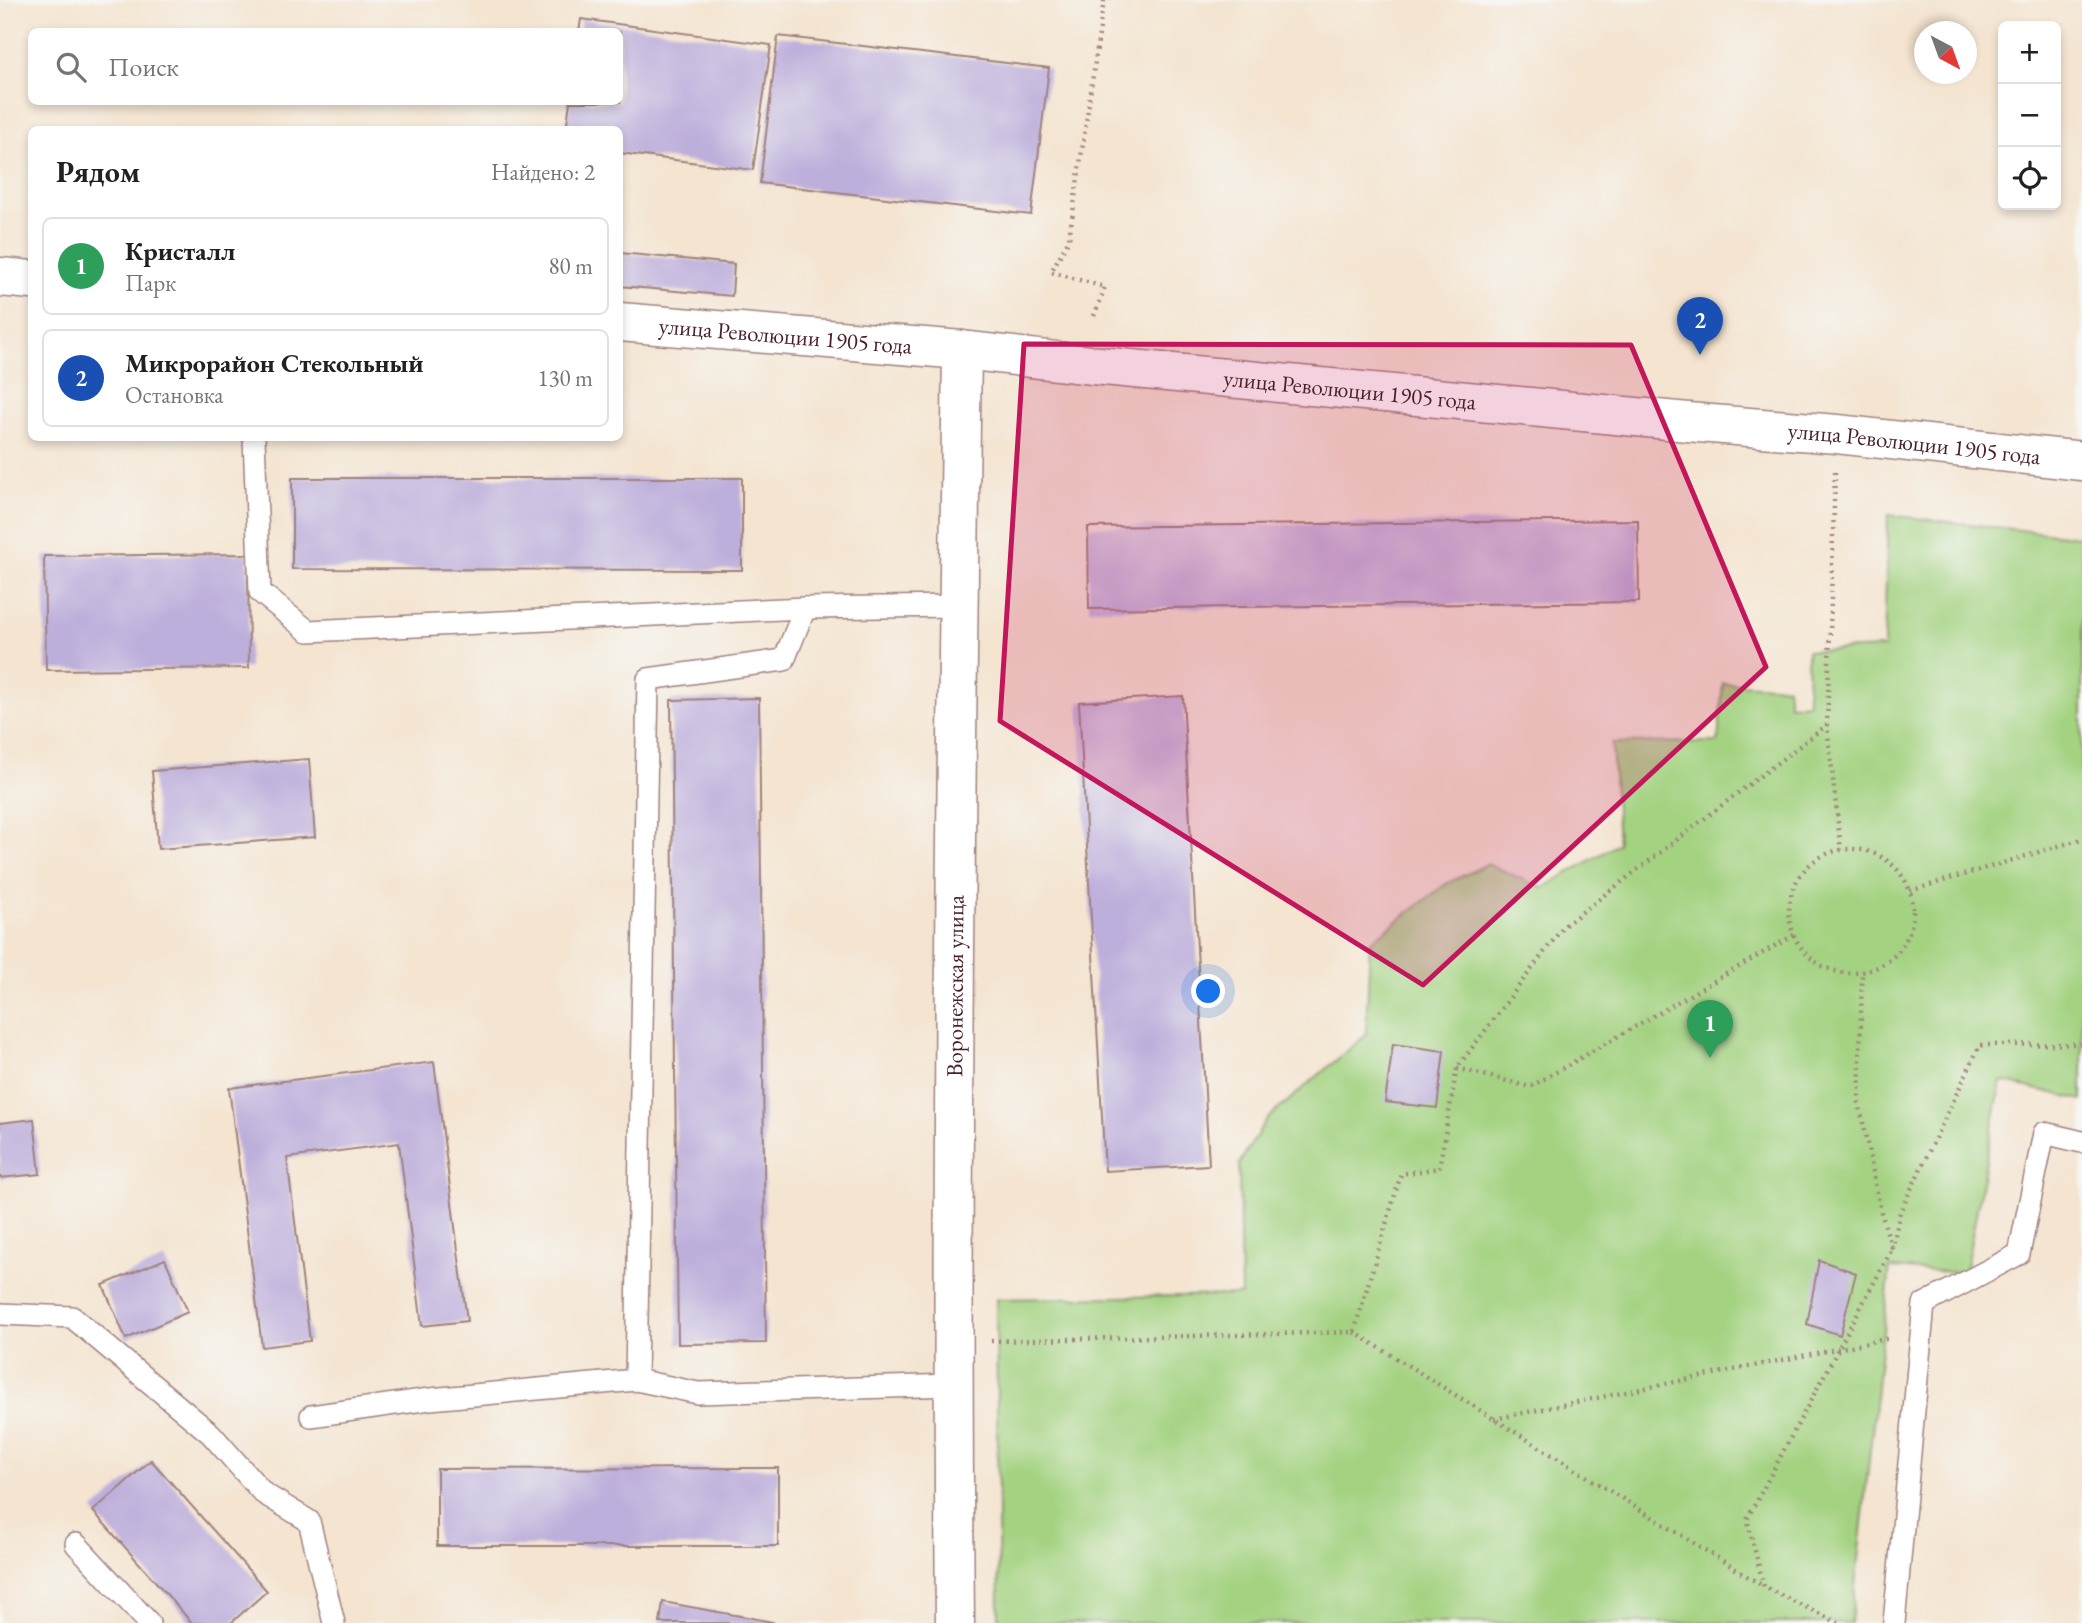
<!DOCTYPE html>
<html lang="ru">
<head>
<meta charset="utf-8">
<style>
  body { margin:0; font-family:"EB Garamond",serif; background:#f2f2f2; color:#202124 }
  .controls { position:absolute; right:21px; top:21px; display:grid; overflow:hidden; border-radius:10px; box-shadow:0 4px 10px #0003 }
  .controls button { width:63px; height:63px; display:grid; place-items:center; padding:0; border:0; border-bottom:2px solid #e0e0e0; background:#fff; color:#202124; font:35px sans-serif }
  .compass { position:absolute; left:1914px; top:21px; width:63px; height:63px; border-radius:50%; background:#fff; box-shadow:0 4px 10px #0003; rotate:139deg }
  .you { position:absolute; left:1209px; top:992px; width:24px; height:24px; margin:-18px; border:5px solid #fff; border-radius:50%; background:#1a73e8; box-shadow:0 0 0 10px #1a73e833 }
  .badge { display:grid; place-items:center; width:46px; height:46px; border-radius:50%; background:#2563eb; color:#fff; font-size:23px; font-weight:700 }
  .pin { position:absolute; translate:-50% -58px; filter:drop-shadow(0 2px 4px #0008) }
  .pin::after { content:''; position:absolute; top:37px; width:24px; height:21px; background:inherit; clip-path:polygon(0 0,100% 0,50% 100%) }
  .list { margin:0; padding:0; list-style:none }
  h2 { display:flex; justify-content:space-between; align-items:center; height:91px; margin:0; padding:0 28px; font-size:30px }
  h2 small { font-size:23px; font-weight:400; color:#757577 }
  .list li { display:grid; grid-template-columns:46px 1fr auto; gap:21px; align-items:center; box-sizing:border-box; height:98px; margin:0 14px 14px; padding:0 14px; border:2px solid #e0e0e0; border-radius:10px }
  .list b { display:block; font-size:26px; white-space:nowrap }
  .list p { margin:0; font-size:23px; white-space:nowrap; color:#757577 }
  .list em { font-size:23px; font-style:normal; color:#757577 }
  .icon { flex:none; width:38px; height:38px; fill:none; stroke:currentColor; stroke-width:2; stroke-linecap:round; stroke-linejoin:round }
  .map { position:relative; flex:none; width:2082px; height:1623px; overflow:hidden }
  .search { position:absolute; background:#fff; box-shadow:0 4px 10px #0003; left:28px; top:28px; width:595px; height:77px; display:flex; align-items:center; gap:18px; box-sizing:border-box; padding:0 24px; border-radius:10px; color:#757577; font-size:26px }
  .panel { position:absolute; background:#fff; box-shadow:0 4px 10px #0003; left:28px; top:126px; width:595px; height:315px; border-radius:10px }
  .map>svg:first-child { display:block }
  .green { fill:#a3d280; stroke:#767856; stroke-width:2 }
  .building { fill:#bdafdb }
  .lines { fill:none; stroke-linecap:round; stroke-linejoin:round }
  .service-casing { stroke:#9f827e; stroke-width:24 }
  .tertiary-casing { stroke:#9f827e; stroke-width:41 }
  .secondary-casing { stroke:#9f827e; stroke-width:41 }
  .path { stroke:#9f827e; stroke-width:4.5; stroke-dasharray:2 5; stroke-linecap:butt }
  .service { stroke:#fff; stroke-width:21 }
  .tertiary { stroke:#fff; stroke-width:38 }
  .secondary { stroke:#fff; stroke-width:38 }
  .marked { fill:#c2185b; fill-opacity:0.2; stroke:#c2185b; stroke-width:5; stroke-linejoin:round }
  .labels { text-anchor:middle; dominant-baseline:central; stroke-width:5; stroke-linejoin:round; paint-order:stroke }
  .street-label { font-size:23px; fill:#4a1f2b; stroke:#f6f6f2 }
</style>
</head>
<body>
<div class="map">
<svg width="2082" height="1623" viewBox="0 0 2082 1623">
  <rect width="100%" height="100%" fill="#f6f6f2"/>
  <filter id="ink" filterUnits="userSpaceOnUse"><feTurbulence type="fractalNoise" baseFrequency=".0143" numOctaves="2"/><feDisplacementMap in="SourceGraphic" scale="14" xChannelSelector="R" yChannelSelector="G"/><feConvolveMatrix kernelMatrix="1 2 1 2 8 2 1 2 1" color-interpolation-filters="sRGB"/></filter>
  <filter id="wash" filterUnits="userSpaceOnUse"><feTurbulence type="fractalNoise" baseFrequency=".00686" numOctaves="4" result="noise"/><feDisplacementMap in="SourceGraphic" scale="28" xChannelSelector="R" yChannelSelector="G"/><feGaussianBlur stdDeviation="1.57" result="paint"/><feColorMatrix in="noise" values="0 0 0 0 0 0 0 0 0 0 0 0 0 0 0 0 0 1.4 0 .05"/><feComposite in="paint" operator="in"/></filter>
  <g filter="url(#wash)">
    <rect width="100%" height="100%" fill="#f4e4d0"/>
    <path class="green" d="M 1888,515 L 2082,537 L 2082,1100 L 2001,1081 L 1965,1273 L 1890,1268 L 1851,1623 L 999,1623 L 996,1299 L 1241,1295 L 1239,1164 L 1267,1119 L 1366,1035 L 1370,942 L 1446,884 L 1487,864 L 1543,888 L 1618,844 L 1612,743 L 1718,742 L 1723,683 L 1787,687 L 1789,705 L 1808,703 L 1807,651 L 1884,648 Z"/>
    <g id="blocks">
      <g class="building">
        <path d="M 581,19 L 771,45 L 753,170 L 620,153 L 620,130 L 566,130 L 570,102 L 620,102 L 620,32 L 579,32 Z"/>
        <path d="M 778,36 L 1049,68 L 1031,215 L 760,183 Z"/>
        <path d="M 620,253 L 734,264 L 732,296 L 620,286 Z"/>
        <path d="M 292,478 L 742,478 L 742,570 L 292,569 Z"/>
        <path d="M 1638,520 L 1639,602 L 1089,609 L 1088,527 Z"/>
        <path d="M 248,554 L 249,668 L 46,670 L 44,556 Z"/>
        <path d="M 1183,696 L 1209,1165 L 1105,1171 L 1079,702 Z"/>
        <path d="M 759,698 L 766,1343 L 678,1344 L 671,700 Z"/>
        <path d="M 309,759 L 315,837 L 158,849 L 152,771 Z"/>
        <path d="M 1393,1044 L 1444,1051 L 1437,1108 L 1385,1102 Z"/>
        <path d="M 434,1062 L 467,1321 L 422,1326 L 399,1143 L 287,1158 L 310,1341 L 262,1347 L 229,1088 Z"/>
        <path d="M 34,1119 L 40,1174 L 0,1178 L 0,1123 Z"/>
        <path d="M 165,1259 L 188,1312 L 126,1339 L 103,1285 Z"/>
        <path d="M 1819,1260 L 1856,1273 L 1840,1335 L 1807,1324 Z"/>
        <path d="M 151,1460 L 267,1591 L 231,1623 L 192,1623 L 93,1511 Z"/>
        <path d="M 778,1468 L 778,1546 L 437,1546 L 437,1469 Z"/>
        <path d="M 663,1602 L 773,1622 L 773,1623 L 660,1623 Z"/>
      </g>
    </g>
  </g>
  <g filter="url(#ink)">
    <use href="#blocks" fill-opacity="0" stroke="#9f827e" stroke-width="2"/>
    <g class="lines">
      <g class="service-casing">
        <g id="service">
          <path d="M 254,438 L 260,592 L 308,631 L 805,608 L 784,660 L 648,679 L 636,1380 L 430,1399 L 311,1416"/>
          <path d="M 805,608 L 958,606"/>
          <path d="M 0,1314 L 72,1317 L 211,1434 L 263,1493 L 309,1521 L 334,1623"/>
          <path d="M 636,1380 L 698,1393 L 953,1385"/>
          <path d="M 76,1544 L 149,1623"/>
          <path d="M 1894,1623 L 1924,1304 L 2019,1254 L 2044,1133 L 2082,1142"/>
        </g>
      </g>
      <g class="tertiary-casing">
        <g id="tertiary">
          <path id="s1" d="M 955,1623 C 951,1199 956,774 962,350"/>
        </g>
      </g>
      <g class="secondary-casing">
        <g id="secondary">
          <path d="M 0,277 L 32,280"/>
          <path id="s2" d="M 620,322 L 962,350 L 1091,365 L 1699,423 L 1837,434 L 2082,461"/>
        </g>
      </g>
      <g class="path">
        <path d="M 1094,316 L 1105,287 L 1051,272 L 1069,239 L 1104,0"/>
        <path d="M 1835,472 L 1827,725 L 1841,850"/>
        <circle cx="1851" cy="911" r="62"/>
        <path d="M 1910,891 L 2082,839"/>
        <path d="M 1457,1068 L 1530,1087 L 1794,935"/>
        <path d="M 1892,1249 L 1900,1212 L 1980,1045 L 2082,1044"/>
        <path d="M 1354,1332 L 1763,1586"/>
        <path d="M 991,1341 L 1354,1332 L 1401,1174 L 1439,1168 L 1457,1068 L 1564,926 L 1827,725"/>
        <path d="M 1494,1419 L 1890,1338"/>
        <path d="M 1839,1623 L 1764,1587 L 1747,1519 L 1892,1249 L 1881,1212 L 1859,1103 L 1862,971"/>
      </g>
      <use href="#service" class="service"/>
      <use href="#tertiary" class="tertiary"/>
      <use href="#secondary" class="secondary"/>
    </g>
  </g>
  <path class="marked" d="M 1024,344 L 1631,345 L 1766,667 L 1423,985 L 1000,721 Z"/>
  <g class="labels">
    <g class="street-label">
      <text stroke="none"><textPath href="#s2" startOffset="166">улица Революции 1905 года</textPath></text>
      <text stroke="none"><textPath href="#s2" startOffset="733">улица Революции 1905 года</textPath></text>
      <text stroke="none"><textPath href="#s2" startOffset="1300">улица Революции 1905 года</textPath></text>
      <text stroke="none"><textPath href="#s1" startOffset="637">Воронежская улица</textPath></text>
    </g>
  </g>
</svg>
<div class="controls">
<button>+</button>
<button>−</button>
<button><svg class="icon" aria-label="locate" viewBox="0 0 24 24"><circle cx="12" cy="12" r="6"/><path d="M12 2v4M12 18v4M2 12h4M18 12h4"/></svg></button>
</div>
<svg class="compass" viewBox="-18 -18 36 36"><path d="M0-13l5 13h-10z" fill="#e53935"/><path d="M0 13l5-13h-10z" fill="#757577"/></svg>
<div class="you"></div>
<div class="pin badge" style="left:1710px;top:1058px;background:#2e9e5b">1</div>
<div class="pin badge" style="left:1700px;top:355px;background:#1a4fb4">2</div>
<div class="search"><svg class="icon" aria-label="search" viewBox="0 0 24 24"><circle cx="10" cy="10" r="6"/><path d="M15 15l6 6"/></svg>Поиск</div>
<section class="panel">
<h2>Рядом<small>Найдено: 2</small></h2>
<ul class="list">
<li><span class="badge" style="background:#2e9e5b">1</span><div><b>Кристалл</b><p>Парк</p></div><em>80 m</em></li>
<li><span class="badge" style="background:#1a4fb4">2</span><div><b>Микрорайон Стекольный</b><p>Остановка</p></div><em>130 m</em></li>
</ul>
</section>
</div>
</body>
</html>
